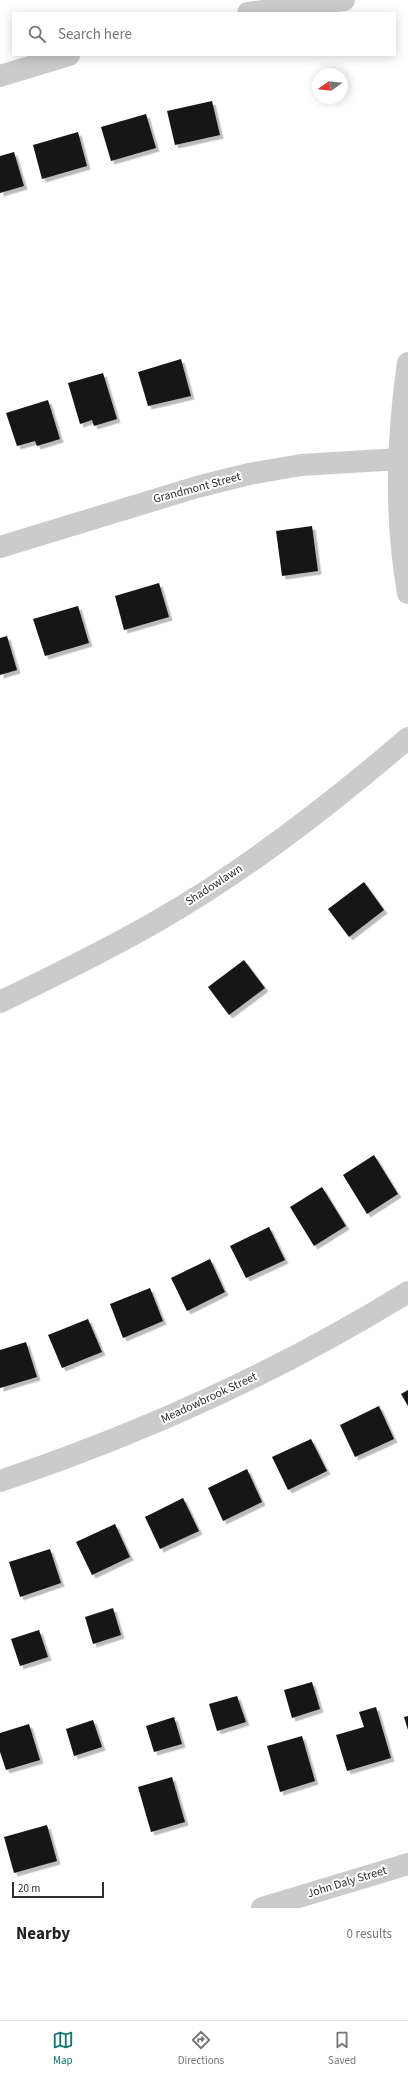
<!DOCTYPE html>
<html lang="en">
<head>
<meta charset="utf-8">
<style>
  body { margin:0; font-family:"Source Sans 3",sans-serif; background:#f2f2f2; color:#222 }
  .compass { position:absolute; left:312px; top:68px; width:36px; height:36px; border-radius:50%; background:#fff; box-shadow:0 2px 10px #0003; rotate:255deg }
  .scale { position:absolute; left:12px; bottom:10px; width:92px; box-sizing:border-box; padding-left:4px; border:2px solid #2e2e2e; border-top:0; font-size:11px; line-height:14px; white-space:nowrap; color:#2e2e2e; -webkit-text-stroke:3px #fff; paint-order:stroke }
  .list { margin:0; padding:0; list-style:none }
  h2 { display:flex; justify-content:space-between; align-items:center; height:52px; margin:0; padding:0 16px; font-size:17px }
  h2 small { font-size:13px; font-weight:400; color:#767676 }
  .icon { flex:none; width:22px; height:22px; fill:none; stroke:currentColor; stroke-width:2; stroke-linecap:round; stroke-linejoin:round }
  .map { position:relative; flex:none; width:408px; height:1908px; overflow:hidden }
  .search { position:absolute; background:#fff; box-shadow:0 2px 10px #0003; left:12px; right:12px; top:12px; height:44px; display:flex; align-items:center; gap:10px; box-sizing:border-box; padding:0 14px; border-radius:0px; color:#767676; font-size:15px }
  .sheet { height:112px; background:#fff }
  nav { display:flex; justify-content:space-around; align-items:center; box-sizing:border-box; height:56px; border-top:1px solid #e0e0e0; background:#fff; font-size:11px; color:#767676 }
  nav a { display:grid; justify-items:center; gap:2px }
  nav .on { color:#0f766e }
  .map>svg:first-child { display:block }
  .building { fill:#151515; filter:url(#shadow) }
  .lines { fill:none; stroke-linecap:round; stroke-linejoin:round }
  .minor { stroke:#cbcbcb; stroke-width:22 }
  .labels { text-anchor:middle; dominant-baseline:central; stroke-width:4; stroke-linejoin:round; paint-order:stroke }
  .street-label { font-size:12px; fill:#2e2e2e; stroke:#fff }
</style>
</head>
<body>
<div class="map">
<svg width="408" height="1908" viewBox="0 0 408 1908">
  <defs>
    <filter id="shadow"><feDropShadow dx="3.5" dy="3.5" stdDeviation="0" flood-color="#0004"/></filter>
  </defs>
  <rect width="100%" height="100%" fill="#fff"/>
  <g class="building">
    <path d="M 212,101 L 220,135 L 175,145 L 167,111 Z"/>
    <path d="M 146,114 L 156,148 L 111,161 L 101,127 Z"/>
    <path d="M 78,132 L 87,166 L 42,179 L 33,145 Z"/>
    <path d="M 14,152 L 24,186 L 0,193 L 0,156 Z"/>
    <path d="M 181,359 L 191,396 L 148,406 L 138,372 Z"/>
    <path d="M 103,373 L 117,419 L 94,426 L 92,420 L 80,424 L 68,383 Z"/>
    <path d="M 48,400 L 60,439 L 37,446 L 35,441 L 17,446 L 6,413 Z"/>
    <path d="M 312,526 L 318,571 L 282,576 L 276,531 Z"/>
    <path d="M 159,583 L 169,617 L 124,630 L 115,596 Z"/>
    <path d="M 78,606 L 89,643 L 45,656 L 33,619 Z"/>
    <path d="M 7,636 L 17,670 L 0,675 L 0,638 Z"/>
    <path d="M 364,882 L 384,910 L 349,937 L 328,909 Z"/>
    <path d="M 244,960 L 265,988 L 229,1015 L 208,987 Z"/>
    <path d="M 374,1155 L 398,1194 L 367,1214 L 343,1175 Z"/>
    <path d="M 322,1187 L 346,1226 L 314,1246 L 290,1207 Z"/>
    <path d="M 269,1227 L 285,1260 L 246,1278 L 230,1246 Z"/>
    <path d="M 210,1259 L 225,1292 L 187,1311 L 171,1278 Z"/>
    <path d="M 150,1288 L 163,1321 L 123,1338 L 110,1304 Z"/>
    <path d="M 88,1319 L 102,1352 L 62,1368 L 48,1335 Z"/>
    <path d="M 26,1342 L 37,1377 L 0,1388 L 0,1350 Z"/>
    <path d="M 408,1390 L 408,1406 L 401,1394 Z"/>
    <path d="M 379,1406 L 394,1439 L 355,1457 L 340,1425 Z"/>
    <path d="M 311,1439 L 327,1471 L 288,1490 L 272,1457 Z"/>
    <path d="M 247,1469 L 262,1502 L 223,1521 L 208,1488 Z"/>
    <path d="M 183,1498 L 199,1531 L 160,1549 L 145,1517 Z"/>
    <path d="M 115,1524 L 130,1557 L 92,1575 L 76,1542 Z"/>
    <path d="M 50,1549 L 61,1583 L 20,1597 L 9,1562 Z"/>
    <path d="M 113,1608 L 121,1635 L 93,1644 L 85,1617 Z"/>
    <path d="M 39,1630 L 48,1657 L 20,1666 L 11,1639 Z"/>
    <path d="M 312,1682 L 320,1709 L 292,1718 L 284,1690 Z"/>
    <path d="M 237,1696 L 246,1722 L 217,1731 L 209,1704 Z"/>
    <path d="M 376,1707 L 391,1758 L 347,1771 L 336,1735 L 364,1727 L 359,1712 Z"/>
    <path d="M 408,1716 L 408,1730 L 404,1717 Z"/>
    <path d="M 174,1717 L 182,1744 L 154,1752 L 146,1726 Z"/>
    <path d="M 93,1720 L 102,1747 L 74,1756 L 66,1729 Z"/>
    <path d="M 29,1724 L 40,1760 L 6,1770 L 0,1752 L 0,1733 Z"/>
    <path d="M 302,1736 L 315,1781 L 280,1792 L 267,1746 Z"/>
    <path d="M 172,1777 L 185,1822 L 151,1832 L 138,1787 Z"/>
    <path d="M 47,1825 L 57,1861 L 14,1873 L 4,1837 Z"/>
  </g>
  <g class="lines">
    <g class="minor">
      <path d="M 248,13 L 344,0"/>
      <path d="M 0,76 L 69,55"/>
      <path d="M 408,363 C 397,438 395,518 408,593"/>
      <path d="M 0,547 L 197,487 L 249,474 L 301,465 L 400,459"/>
      <path d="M 0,1002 C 54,976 107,950 159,920 C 248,869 330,805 408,738"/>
      <path d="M 0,1481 C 143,1433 280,1371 408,1292"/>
      <path d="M 262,1908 L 408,1864"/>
    </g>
  </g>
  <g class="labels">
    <g class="street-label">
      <text transform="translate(197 488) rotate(-15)">Grandmont Street</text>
      <text transform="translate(214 885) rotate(-33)">Shadowlawn</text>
      <text transform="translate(209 1398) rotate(-25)">Meadowbrook Street</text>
      <text transform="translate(347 1882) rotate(-17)">John Daly Street</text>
    </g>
  </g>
</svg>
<svg class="compass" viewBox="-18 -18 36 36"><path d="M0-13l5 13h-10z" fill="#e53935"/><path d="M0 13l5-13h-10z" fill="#767676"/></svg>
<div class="scale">20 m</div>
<div class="search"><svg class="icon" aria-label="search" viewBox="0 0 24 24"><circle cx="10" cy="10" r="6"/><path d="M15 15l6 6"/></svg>Search here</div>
</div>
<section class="sheet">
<h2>Nearby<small>0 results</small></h2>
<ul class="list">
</ul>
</section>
<nav>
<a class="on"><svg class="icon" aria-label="map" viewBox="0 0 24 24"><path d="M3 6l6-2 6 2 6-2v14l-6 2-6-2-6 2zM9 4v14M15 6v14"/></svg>Map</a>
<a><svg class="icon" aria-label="directions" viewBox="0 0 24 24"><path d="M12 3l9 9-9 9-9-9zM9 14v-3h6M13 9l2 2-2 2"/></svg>Directions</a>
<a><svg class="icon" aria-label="saved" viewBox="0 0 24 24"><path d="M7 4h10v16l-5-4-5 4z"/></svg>Saved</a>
</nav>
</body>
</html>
